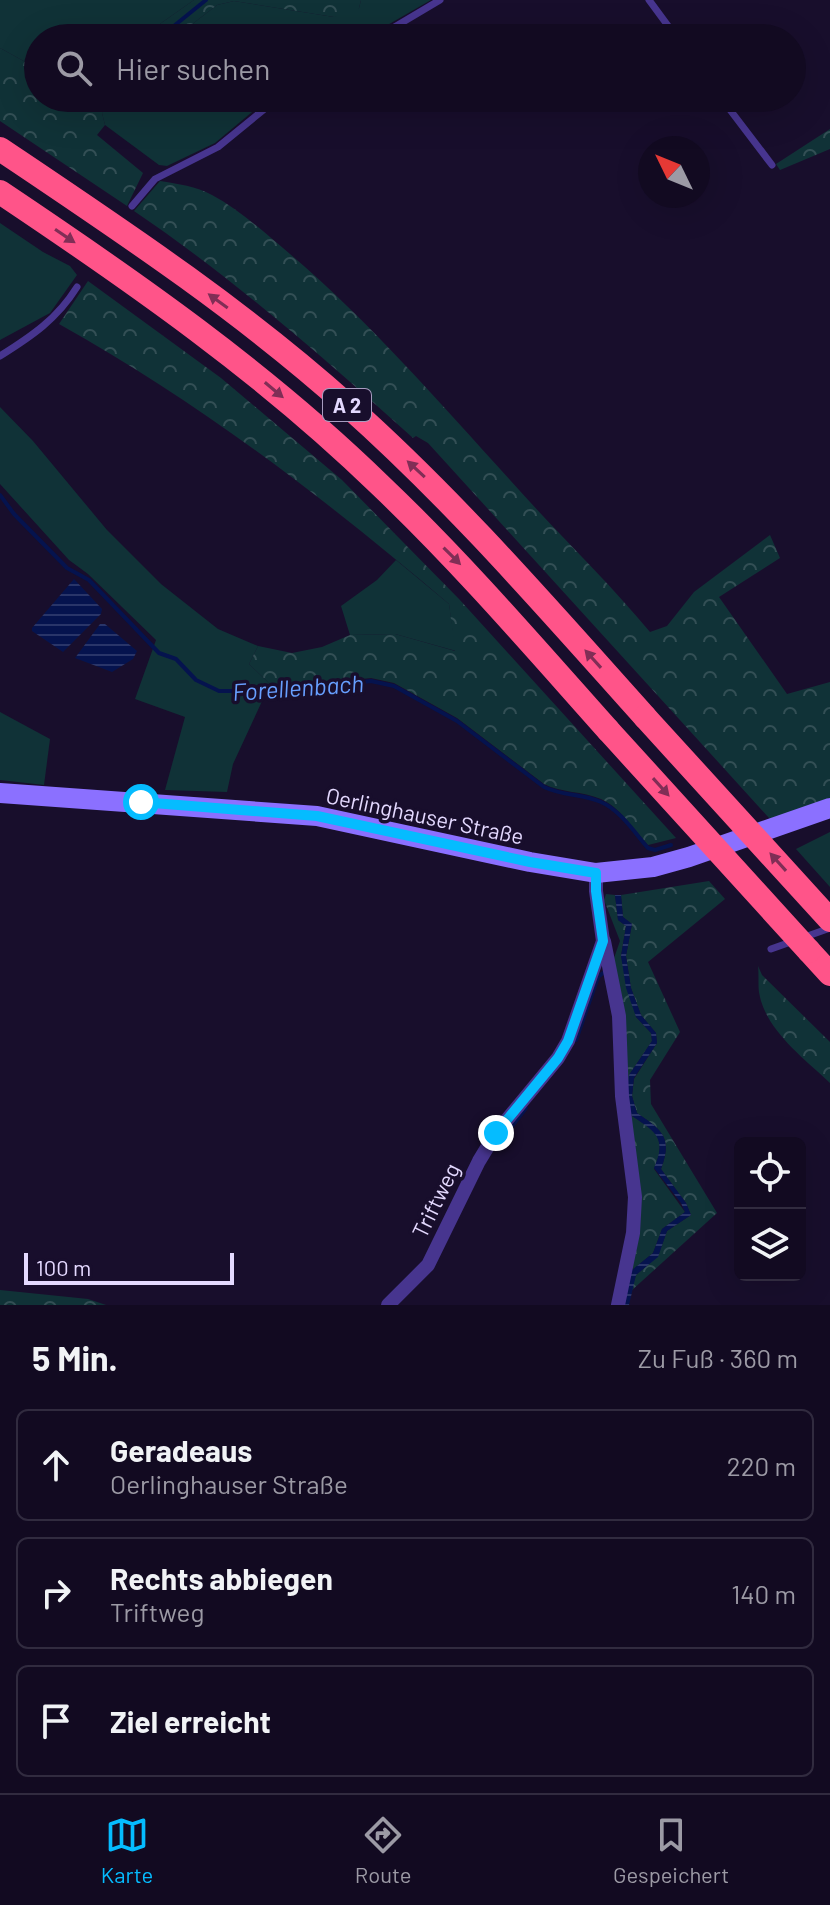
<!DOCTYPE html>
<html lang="de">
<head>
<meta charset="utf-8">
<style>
  body { margin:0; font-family:Barlow,sans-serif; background:#1f182e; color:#f1f3f6 }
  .controls { position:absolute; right:24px; bottom:24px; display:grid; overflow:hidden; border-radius:12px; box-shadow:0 8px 32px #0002 }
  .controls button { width:72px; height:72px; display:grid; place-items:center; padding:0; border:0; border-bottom:2px solid #312b3f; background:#120a21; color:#f1f3f6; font:40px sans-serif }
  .compass { position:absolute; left:638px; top:136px; width:72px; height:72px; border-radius:50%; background:#120a21; box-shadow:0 8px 32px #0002; rotate:313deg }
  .scale { position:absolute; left:24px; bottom:20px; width:210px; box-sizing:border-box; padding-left:8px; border:4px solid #e4d9ff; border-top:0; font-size:22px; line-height:28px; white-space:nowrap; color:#e4d9ff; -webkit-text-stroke:6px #180e2c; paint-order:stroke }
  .stop { position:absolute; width:24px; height:24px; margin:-18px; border:6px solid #05bcff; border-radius:50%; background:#fff }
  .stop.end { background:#05bcff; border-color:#fff; box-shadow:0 2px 8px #0008 }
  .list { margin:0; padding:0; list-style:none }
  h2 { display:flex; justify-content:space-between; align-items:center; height:104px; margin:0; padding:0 32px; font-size:34px }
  h2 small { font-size:26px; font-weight:400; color:#9c9aa5 }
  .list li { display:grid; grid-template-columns:52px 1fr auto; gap:24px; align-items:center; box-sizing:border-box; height:112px; margin:0 16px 16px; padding:0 16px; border:2px solid #312b3f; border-radius:12px }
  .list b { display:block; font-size:30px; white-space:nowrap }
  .list p { margin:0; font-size:26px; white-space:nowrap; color:#9c9aa5 }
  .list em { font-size:26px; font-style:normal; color:#9c9aa5 }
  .icon { flex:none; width:44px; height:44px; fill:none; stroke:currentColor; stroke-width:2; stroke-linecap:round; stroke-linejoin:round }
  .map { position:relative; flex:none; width:830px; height:1305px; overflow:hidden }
  .search { position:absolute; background:#120a21; box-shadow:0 8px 32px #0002; left:24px; right:24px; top:24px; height:88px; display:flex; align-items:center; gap:20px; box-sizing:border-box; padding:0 28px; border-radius:44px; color:#9c9aa5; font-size:30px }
  .sheet { height:488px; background:#120a21 }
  nav { display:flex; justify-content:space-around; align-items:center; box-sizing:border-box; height:112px; border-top:2px solid #312b3f; background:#120a21; font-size:22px; color:#9c9aa5 }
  nav a { display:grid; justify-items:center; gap:4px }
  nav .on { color:#05bcff }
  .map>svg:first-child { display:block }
  .green { fill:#103237 }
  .forest { fill:url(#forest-crowns) }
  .water { fill:url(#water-rules) }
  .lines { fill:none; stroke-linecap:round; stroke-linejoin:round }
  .stream { stroke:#05134e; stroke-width:4 }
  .service { stroke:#47358f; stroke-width:7 }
  .minor { stroke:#47358f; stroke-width:14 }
  .secondary { stroke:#8b70ff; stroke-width:20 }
  .motorway { stroke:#ff5489; stroke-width:24 }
  .motorway-bridge { stroke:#ff5489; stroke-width:24 }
  .oneway { fill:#802e56 }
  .route { stroke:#05bcff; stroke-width:10 }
  .labels { text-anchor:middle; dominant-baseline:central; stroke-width:7; stroke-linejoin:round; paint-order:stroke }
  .shield { fill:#180e2c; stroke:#a79cc0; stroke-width:2 }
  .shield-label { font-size:20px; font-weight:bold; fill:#e4d9ff }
  .street-label { font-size:22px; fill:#e4d9ff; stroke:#180e2c }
  .water-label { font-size:24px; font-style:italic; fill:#679fff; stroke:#180e2c }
</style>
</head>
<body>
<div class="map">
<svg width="830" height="1305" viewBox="0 0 830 1305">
  <defs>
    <pattern id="forest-crowns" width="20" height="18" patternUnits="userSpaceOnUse" patternTransform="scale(2)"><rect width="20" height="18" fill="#103237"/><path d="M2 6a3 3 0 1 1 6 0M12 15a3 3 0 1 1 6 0" fill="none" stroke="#334f55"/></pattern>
    <pattern id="water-rules" width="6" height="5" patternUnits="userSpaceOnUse" patternTransform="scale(2)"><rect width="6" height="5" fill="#05134e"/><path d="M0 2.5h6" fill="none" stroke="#293569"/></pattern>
  </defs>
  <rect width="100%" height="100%" fill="#180e2c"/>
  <g class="green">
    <path d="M 0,0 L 194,0 L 140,38 L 38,38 L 38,69 L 0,48 Z"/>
    <path d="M 361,0 L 431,0 L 365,38 L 174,38 L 217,5 L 234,1 L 334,17 L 359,8 Z"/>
    <path d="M 105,98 L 269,98 L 215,143 L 167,166 L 159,165 L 105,125 L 102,113 Z"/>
    <path d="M 0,223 L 43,252 L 70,266 L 77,275 L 50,313 L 0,340 Z"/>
    <path d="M 0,407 L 33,441 L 107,530 L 161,584 L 218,629 L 258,646 L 249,664 L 270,684 L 233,764 L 227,792 L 165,790 L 185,717 L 135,699 L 156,640 L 88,574 L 69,560 L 0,484 Z"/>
    <path d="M 396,560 L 449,604 L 456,651 L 395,634 L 350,635 L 341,606 L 377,580 Z"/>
    <path d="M 0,712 L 50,739 L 44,785 L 0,780 Z"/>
    <path d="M 830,832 L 830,887 L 796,849 Z"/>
  </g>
  <g class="forest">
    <path d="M 194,0 L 361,0 L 359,8 L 349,16 L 334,17 L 234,1 L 217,5 L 174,38 L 140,38 Z"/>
    <path d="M 0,48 L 38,69 L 38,98 L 53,98 L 57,106 L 64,98 L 105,98 L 102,113 L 105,125 L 97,135 L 143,173 L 127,206 L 0,121 Z"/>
    <path d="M 830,129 L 830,149 L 780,170 L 776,164 Z"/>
    <path d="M 160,181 C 178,184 196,186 212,195 C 240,210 266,234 290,254 C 371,323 439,402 510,480 C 556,532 606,579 650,632 L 667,626 L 694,592 L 770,535 L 780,558 L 719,597 L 787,694 L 830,682 L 830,798 L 770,819 L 428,443 L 416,436 L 413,438 C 324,358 233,278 134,211 Z"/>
    <path d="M 88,281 L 221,378 L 342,480 L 459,599 L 676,838 L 648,845 C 634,830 620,807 601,799 C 582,791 562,793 544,784 L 457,718 L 394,683 L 371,678 L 304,685 L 270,684 L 249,664 L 258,646 L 292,653 L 322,647 L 350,635 L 395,634 L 455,651 L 449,604 C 327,500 199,402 59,324 Z"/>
    <path d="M 709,881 L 725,899 L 648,962 L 680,1032 L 650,1080 L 651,1104 L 717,1213 L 631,1291 L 636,1275 L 658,1256 L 667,1231 L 691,1215 L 686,1203 L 661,1169 C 673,1137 662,1130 637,1113 L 632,1096 L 634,1079 L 657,1043 L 656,1033 L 641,1015 L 631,988 L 626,956 L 632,924 L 623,917 L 621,895 Z"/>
    <path d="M 606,894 L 615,895 L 618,920 L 626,926 L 621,956 L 636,1017 L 651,1033 L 652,1041 L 629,1075 L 632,1116 C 657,1132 667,1138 654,1169 L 685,1212 L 662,1229 L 653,1253 L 632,1270 L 637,1237 L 613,961 L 620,941 L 604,900 Z"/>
    <path d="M 758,966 L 762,975 L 830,1042 L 830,1083 C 804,1058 765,1030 759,992 C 758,984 759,974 758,966 Z"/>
    <path d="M 0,1290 L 88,1299 L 106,1305 L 0,1305 Z"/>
  </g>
  <g class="water">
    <path d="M 74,579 L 102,609 L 101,614 L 63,652 L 32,631 L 32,628 Z"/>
    <path d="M 100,624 L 105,624 L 137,651 L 133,659 L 112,672 L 75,658 Z"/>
    <path d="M 615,895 L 621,895 L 623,917 L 632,924 L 626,956 L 631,988 L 641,1015 L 656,1033 L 657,1043 L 634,1078 L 632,1096 L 637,1113 C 662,1130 673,1137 661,1169 L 686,1203 L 691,1215 L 667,1231 L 658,1257 L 636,1275 L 629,1305 L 624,1305 L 632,1270 L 653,1253 L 662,1229 L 685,1212 L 681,1203 L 654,1168 C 667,1138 656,1132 632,1116 L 626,1097 L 629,1075 L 652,1041 L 651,1033 L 636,1017 L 626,988 L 621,956 L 626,926 L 618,920 Z"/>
  </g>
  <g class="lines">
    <g class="stream">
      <path d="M 159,38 L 206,0"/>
      <path d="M 0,495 L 14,514 L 67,568 L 89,580 L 159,653 L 176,659 L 196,680 L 219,691 L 263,691 L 270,687 L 304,689 L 371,681 L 394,686 L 457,721 L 544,787 C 563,796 583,794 601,802 C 620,810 635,833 648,848 L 655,850 L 671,845"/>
      <path d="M 576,1040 L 598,977 L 603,973"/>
      <path d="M 495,1148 L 526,1108"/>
    </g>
    <g class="service">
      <path d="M 649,0 L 677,38"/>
      <path d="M 376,38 L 440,0"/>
      <path d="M 721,98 L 772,165"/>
      <path d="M 132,206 L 155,179 L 218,147 L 278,98"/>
      <path d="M 0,356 C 32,336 57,319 77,287"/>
      <path d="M 771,949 L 830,928"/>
    </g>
    <g class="minor">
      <path d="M 604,941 L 619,1016 L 622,1096 L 635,1197 L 633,1233 L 618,1305"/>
      <path d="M 388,1305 L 428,1265 L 479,1161 L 496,1133 L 558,1058 L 568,1041 L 603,941 L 596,891 L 596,873"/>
    </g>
    <path class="secondary" d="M 0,793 L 317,816 L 530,862 L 596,873 L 653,867 L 689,857 L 830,808"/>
    <g class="motorway">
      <path d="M 0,149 C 119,229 240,309 347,405 C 455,501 549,610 645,717"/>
      <path d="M 0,192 C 133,281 265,373 380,485 C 461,562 534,647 608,730"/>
      <path d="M 809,951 L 830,974"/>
    </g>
    <g class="motorway-bridge">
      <path d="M 645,717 L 830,920"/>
      <path d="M 608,730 L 809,951"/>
    </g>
  </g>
  <defs><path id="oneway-solid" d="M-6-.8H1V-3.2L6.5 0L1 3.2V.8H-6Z" transform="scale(2)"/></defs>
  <g class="oneway">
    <use href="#oneway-solid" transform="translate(65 236) rotate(34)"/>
    <use href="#oneway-solid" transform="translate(218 301) rotate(-144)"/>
    <use href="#oneway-solid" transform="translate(274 390) rotate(40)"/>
    <use href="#oneway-solid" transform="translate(416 469) rotate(-137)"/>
    <use href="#oneway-solid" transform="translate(452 556) rotate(45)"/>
    <use href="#oneway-solid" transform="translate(593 659) rotate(-132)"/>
    <use href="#oneway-solid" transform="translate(661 787) rotate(48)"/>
    <use href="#oneway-solid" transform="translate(778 862) rotate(-132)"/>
  </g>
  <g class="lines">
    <path class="route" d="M 141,802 L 317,816 L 530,862 L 596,873 L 596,891 L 603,941 L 568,1041 L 558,1058 L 496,1133"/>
  </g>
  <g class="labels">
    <rect class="shield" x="323" y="389" width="48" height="32" rx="6"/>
    <g class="shield-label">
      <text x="347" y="405">A 2</text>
    </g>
    <g class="street-label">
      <text transform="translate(425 815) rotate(12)">Oerlinghauser Straße</text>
      <text transform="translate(435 1200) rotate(-64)">Triftweg</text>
    </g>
    <g class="water-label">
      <text transform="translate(298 687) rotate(-4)">Forellenbach</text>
    </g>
  </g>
</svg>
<div class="controls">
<button><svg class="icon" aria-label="locate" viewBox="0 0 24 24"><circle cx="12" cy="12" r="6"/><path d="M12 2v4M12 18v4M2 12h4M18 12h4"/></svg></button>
<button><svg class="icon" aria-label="layers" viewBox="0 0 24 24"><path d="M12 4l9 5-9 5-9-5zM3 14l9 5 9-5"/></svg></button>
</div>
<svg class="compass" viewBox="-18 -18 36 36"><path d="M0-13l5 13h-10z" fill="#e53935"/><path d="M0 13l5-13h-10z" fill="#9c9aa5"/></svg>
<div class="scale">100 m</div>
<div class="stop" style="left:141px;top:802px"></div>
<div class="stop end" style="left:496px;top:1133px"></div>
<div class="search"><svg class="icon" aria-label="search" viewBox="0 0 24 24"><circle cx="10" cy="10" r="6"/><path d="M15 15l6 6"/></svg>Hier suchen</div>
</div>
<section class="sheet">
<h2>5 Min.<small>Zu Fuß · 360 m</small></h2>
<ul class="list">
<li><svg class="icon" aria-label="ahead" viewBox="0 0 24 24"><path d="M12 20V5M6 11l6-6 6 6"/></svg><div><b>Geradeaus</b><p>Oerlinghauser Straße</p></div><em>220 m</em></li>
<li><svg class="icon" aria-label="right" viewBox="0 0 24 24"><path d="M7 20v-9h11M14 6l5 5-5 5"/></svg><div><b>Rechts abbiegen</b><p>Triftweg</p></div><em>140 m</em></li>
<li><svg class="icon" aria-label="arrive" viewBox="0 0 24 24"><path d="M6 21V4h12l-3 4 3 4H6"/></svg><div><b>Ziel erreicht</b></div></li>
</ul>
</section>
<nav>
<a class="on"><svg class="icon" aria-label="map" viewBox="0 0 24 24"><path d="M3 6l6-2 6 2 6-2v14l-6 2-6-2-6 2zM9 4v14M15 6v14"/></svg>Karte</a>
<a><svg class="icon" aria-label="directions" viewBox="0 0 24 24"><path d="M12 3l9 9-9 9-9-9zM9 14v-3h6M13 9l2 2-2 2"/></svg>Route</a>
<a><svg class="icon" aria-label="saved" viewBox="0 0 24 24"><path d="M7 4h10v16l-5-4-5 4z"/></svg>Gespeichert</a>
</nav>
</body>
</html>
